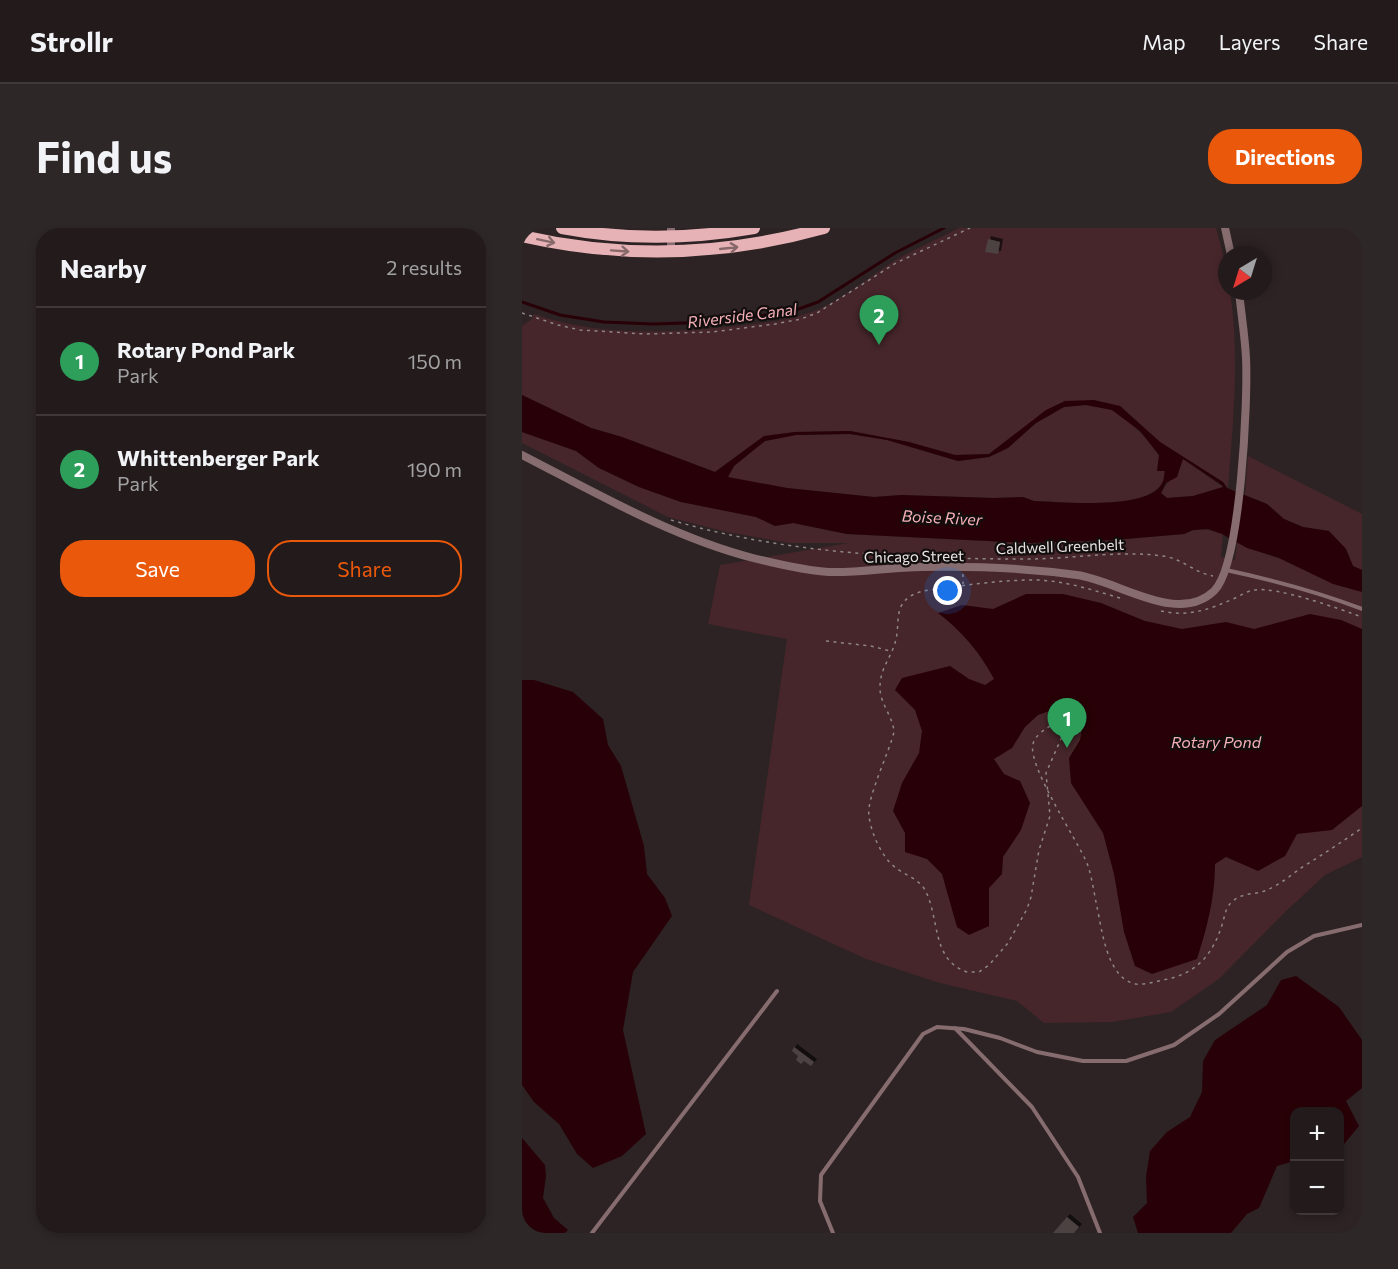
<!DOCTYPE html>
<html lang="en">
<head>
<meta charset="utf-8">
<style>
  body { margin:0; font-family:Commissioner,sans-serif; background:#2e2728; color:#f1f3f6 }
  .controls { position:absolute; right:18px; bottom:18px; display:grid; overflow:hidden; border-radius:12px; box-shadow:0 3px 9px #0003 }
  .controls button { width:54px; height:54px; display:grid; place-items:center; padding:0; border:0; border-bottom:2px solid #3f383a; background:#221a1b; color:#f1f3f6; font:30px sans-serif }
  .compass { position:absolute; left:696px; top:18px; width:54px; height:54px; border-radius:50%; background:#221a1b; box-shadow:0 3px 9px #0003; rotate:218deg }
  .you { position:absolute; left:426px; top:363px; width:21px; height:21px; margin:-15px; border:4px solid #fff; border-radius:50%; background:#1a73e8; box-shadow:0 0 0 9px #1a73e833 }
  .badge { display:grid; place-items:center; width:39px; height:39px; border-radius:50%; background:#ea580c; color:#fff; font-size:20px; font-weight:700 }
  .pin { position:absolute; translate:-50% -50px; filter:drop-shadow(0 2px 3px #0008) }
  .pin::after { content:''; position:absolute; top:32px; width:21px; height:18px; background:inherit; clip-path:polygon(0 0,100% 0,50% 100%) }
  .list { margin:0; padding:0; list-style:none }
  h2 { display:flex; justify-content:space-between; align-items:center; height:78px; margin:0; padding:0 24px; font-size:26px }
  h2 small { font-size:20px; font-weight:400; color:#a2a1a3 }
  .list li { display:grid; grid-template-columns:39px 1fr auto; gap:18px; align-items:center; box-sizing:border-box; height:108px; padding:0 24px; border-top:2px solid #3f383a }
  .list b { display:block; font-size:22px; white-space:nowrap }
  .list p { margin:0; font-size:20px; white-space:nowrap; color:#a2a1a3 }
  .list em { font-size:20px; font-style:normal; color:#a2a1a3 }
  .actions { display:flex; gap:12px; padding:18px 24px }
  .actions a { flex:1; padding:14px 0; border:2px solid #ea580c; border-radius:24px; text-align:center; font-size:21px; color:#ea580c }
  .actions .main { background:#ea580c; color:#fff }
  .map { position:relative; flex:none; width:840px; height:1005px; overflow:hidden; border-radius:24px }
  header { display:flex; align-items:center; gap:36px; box-sizing:border-box; height:84px; padding:0 30px; background:#221a1b; border-bottom:2px solid #3f383a }
  header strong { font-size:28px }
  nav { display:flex; gap:33px; margin-inline-start:auto; font-size:21px }
  .intro { display:flex; align-items:center; justify-content:space-between; box-sizing:border-box; height:144px; padding:0 36px }
  h1 { margin:0; font-size:42px }
  .button { padding:15px 27px; border-radius:24px; background:#ea580c; color:#fff; font-size:21px; font-weight:700 }
  main { display:flex; gap:36px; padding:0 36px }
  aside { flex:1; background:#221a1b; border-radius:24px; box-shadow:0 3px 9px #0003 }
  .map>svg:first-child { display:block }
  .green { fill:#46262a }
  .water { fill:#280007; fill-rule:evenodd }
  .lines { fill:none; stroke-linecap:round; stroke-linejoin:round }
  .stream { stroke:#280007; stroke-width:3 }
  .building { fill:#4e4243; filter:url(#shadow) }
  .path { stroke:#8f8687; stroke-width:1.5; stroke-dasharray:3 4.5; stroke-linecap:butt }
  .service { stroke:#866c6e; stroke-width:4 }
  .minor { stroke:#866c6e; stroke-width:8 }
  .primary { stroke:#e7b2b6; stroke-width:12 }
  .oneway { stroke:#87686a }
  .labels { text-anchor:middle; dominant-baseline:central; stroke-width:4.5; stroke-linejoin:round; paint-order:stroke }
  .street-label { font-size:15px; fill:#eae3e4; stroke:#120e0e }
  .water-label { font-size:16px; font-style:italic; fill:#f6b0b7; stroke:#120e0e }
</style>
</head>
<body>
<header>
<strong>Strollr</strong>
<nav><a>Map</a><a>Layers</a><a>Share</a></nav>
</header>
<div class="intro"><h1>Find us</h1><a class="button">Directions</a></div>
<main>
<aside>
<h2>Nearby<small>2 results</small></h2>
<ul class="list">
<li><span class="badge" style="background:#2e9e5b">1</span><div><b>Rotary Pond Park</b><p>Park</p></div><em>150 m</em></li>
<li><span class="badge" style="background:#2e9e5b">2</span><div><b>Whittenberger Park</b><p>Park</p></div><em>190 m</em></li>
</ul>
<div class="actions"><a class="main">Save</a><a>Share</a></div>
</aside>
<div class="map">
<svg width="840" height="1005" viewBox="0 0 840 1005">
  <defs>
    <filter id="shadow"><feDropShadow dx="3" dy="-3" stdDeviation="0" flood-color="#0009"/></filter>
  </defs>
  <rect width="100%" height="100%" fill="#2d2324"/>
  <g class="green">
    <path d="M 437,0 L 694,0 L 703,33 L 705,63 L 708,63 C 718,129 711,194 706,260 L 701,254 L 638,214 L 598,178 L 543,173 L 467,226 L 433,227 L 387,214 L 328,203 L 273,204 L 242,208 L 193,244 L 100,209 L 69,200 L 0,167 L 0,98 L 10,91 L 12,86 C 77,109 147,105 215,98 C 242,95 270,92 295,82 C 319,72 349,48 372,33 C 393,21 416,11 437,0 Z"/>
    <path d="M 564,177 C 572,179 583,179 591,183 C 611,194 666,243 631,264 C 601,282 547,274 512,273 L 501,269 L 472,270 L 379,267 L 352,269 L 265,260 L 205,250 L 212,238 L 243,213 L 274,207 L 328,206 L 365,212 L 436,233 L 467,229 L 486,220 L 514,195 L 542,179 Z"/>
    <path d="M 0,204 L 54,223 L 77,240 L 117,259 L 159,274 L 234,289 L 253,298 L 271,295 L 325,306 L 506,315 L 592,312 L 662,306 C 676,299 686,301 701,306 L 699,329 L 713,332 L 715,314 C 729,322 744,325 759,331 C 787,344 806,355 837,362 L 840,364 L 840,629 L 803,647 L 761,686 L 697,751 L 649,784 L 590,794 L 522,795 L 495,773 L 418,755 L 344,731 L 227,677 L 265,411 L 186,396 L 198,337 L 327,315 L 267,315 L 205,304 L 146,289 L 0,215 Z"/>
    <path d="M 726,228 L 840,286 L 840,342 L 831,338 L 824,321 L 807,303 L 781,299 L 762,291 L 745,276 L 723,267 Z"/>
    <path d="M 661,231 L 701,259 L 671,268 L 645,270 L 639,265 Z"/>
  </g>
  <g class="water">
    <path d="M 0,167 L 69,200 L 100,209 L 193,244 L 242,208 L 273,204 L 328,203 L 387,214 L 433,227 L 467,226 L 524,182 L 543,173 L 572,172 L 598,178 L 638,214 L 701,254 L 705,260 L 745,276 L 762,291 L 781,299 L 807,303 L 824,321 L 831,338 L 840,342 L 840,364 L 811,356 L 757,330 L 725,320 L 700,306 L 686,301 L 671,302 L 662,306 L 592,312 L 506,315 L 325,306 L 271,295 L 253,298 L 234,289 L 159,274 L 117,259 L 77,240 L 54,223 L 0,204 ZM 564,177 L 590,182 L 618,203 L 637,227 L 635,243 L 643,243 C 642,248 642,253 639,257 C 623,282 540,274 512,273 L 501,269 L 472,270 L 379,267 L 352,269 L 265,260 L 206,249 L 212,238 L 243,213 L 274,207 L 328,206 L 365,212 L 436,233 L 467,229 L 486,220 L 514,195 L 542,179 ZM 661,231 L 701,258 L 701,259 L 671,268 L 645,270 L 639,265 L 644,255 L 655,249 Z"/>
    <path d="M 504,366 L 541,366 L 579,375 L 623,393 L 660,401 L 704,394 L 732,401 L 788,386 L 819,392 L 840,401 L 840,578 L 810,602 L 775,606 L 763,628 L 736,643 L 704,629 L 693,636 C 693,669 685,700 675,731 L 630,746 L 613,738 L 602,704 L 592,646 L 581,605 L 549,555 L 547,530 L 558,512 L 562,490 L 550,475 L 516,487 L 503,499 L 490,520 L 472,531 L 482,546 L 498,553 L 508,575 L 499,602 L 481,629 L 480,646 L 467,660 L 467,698 L 447,707 L 435,699 L 420,646 L 405,631 L 383,624 L 383,605 L 371,583 L 380,555 L 397,525 L 400,503 L 393,482 L 373,462 L 380,450 L 428,438 L 447,451 L 463,457 L 472,451 C 459,426 439,402 416,385 L 440,377 L 471,381 Z"/>
    <path d="M 0,452 L 12,452 L 51,464 L 81,491 L 86,517 L 99,538 L 122,618 L 125,646 L 143,670 L 150,688 L 111,744 L 101,802 L 124,906 L 100,928 L 71,940 L 55,926 L 37,896 L 12,874 L 0,857 Z"/>
    <path d="M 774,748 L 817,779 L 840,812 L 840,860 L 824,873 L 837,898 L 818,921 L 818,884 L 772,884 L 772,933 L 755,938 L 737,980 L 725,986 L 709,1005 L 616,1005 L 611,989 L 625,975 L 624,949 L 628,923 L 645,904 L 668,889 L 680,864 L 681,833 L 693,812 L 745,777 L 759,752 Z"/>
    <path d="M 0,910 L 23,937 L 24,948 L 21,970 L 32,990 L 46,1002 L 43,1005 L 0,1005 Z"/>
  </g>
  <g class="lines">
    <path class="stream" d="M 0,74 L 38,87 L 82,94 L 131,96 L 195,94 L 271,83 L 296,74 L 373,25 L 422,0"/>
  </g>
  <g class="building">
    <path d="M 466,11 L 478,14 L 476,26 L 463,24 Z"/>
    <path d="M 272,819 L 292,834 L 289,838 L 282,833 L 279,836 L 274,832 L 276,828 L 270,823 Z"/>
    <path d="M 545,989 L 557,999 L 552,1005 L 531,1005 Z"/>
  </g>
  <g class="lines">
    <g class="path">
      <path d="M 0,85 L 36,97 L 58,102 L 123,106 L 190,104 L 253,96 L 279,91 L 295,85 L 374,35 L 448,0"/>
      <path d="M 149,292 C 264,326 385,331 505,331 C 550,331 596,322 641,328 C 659,330 673,345 691,348"/>
      <path d="M 441,346 L 441,356"/>
      <path d="M 598,370 C 570,362 541,352 512,352 C 475,352 438,358 401,363 C 394,365 386,368 381,375 C 374,385 377,399 374,411 C 370,430 358,438 358,460 C 358,476 371,488 372,504 C 367,525 344,571 347,588 C 349,605 360,630 374,640 C 383,647 397,651 403,662 C 418,690 409,732 445,744 L 457,744 L 467,737 L 486,715 L 505,681 L 509,669 L 517,622 L 528,588 L 524,545 L 542,504 L 540,496 L 534,495 C 525,499 513,507 511,516 C 505,537 555,612 565,635 C 570,649 572,665 575,679 C 580,702 585,751 614,756 C 623,757 632,754 641,752 C 674,746 690,728 700,697 C 703,688 703,679 711,673 C 721,664 734,667 745,662 C 757,657 768,648 779,640 C 800,627 820,614 840,600"/>
      <path d="M 639,383 C 666,389 686,382 711,371 C 718,368 725,363 732,362 C 754,358 818,381 840,389"/>
      <path d="M 304,413 L 349,418 L 368,423"/>
    </g>
    <g class="service">
      <path d="M 704,342 C 751,352 796,364 840,381"/>
      <path d="M 433,800 L 510,879 L 556,949 L 578,1005"/>
      <path d="M 70,1005 L 255,763"/>
      <path d="M 311,1005 L 298,973 L 299,947 L 401,806 L 415,799 L 442,801 L 478,810 L 515,824 L 561,833 L 604,833 L 652,817 L 697,786 L 765,724 L 792,708 L 840,697"/>
    </g>
    <g class="minor">
      <path d="M 149,0 L 149,25"/>
      <path d="M 703,0 L 709,27"/>
      <path d="M 0,227 C 74,265 150,309 231,330 C 251,335 287,343 307,344 C 338,345 370,339 400,339 C 452,338 504,340 555,347 C 595,352 656,398 692,363 C 719,337 726,171 724,130 C 723,108 719,85 717,63"/>
    </g>
    <g class="primary">
      <path d="M 40,0 C 103,12 169,11 232,0"/>
      <path d="M 0,8 C 101,31 202,28 302,0"/>
    </g>
  </g>
  <defs><path id="oneway-shaft" d="M-6 0H5M1.5-3L5.5 0L1.5 3" fill="none" stroke-width="1.6" stroke-linecap="round" stroke-linejoin="round" transform="scale(1.5)"/></defs>
  <g class="oneway">
    <use href="#oneway-shaft" transform="translate(24 13) rotate(12)"/>
    <use href="#oneway-shaft" transform="translate(207 20) rotate(-6)"/>
    <use href="#oneway-shaft" transform="translate(98 23) rotate(4)"/>
  </g>
  <g class="labels">
    <g class="street-label">
      <text transform="translate(538 318) rotate(-2)">Caldwell Greenbelt</text>
      <text transform="translate(392 328) rotate(-1)">Chicago Street</text>
    </g>
    <g class="water-label">
      <text transform="translate(220 87) rotate(-7)">Riverside Canal</text>
      <text transform="translate(420 289) rotate(3)">Boise River</text>
      <text x="694" y="513">Rotary Pond</text>
    </g>
  </g>
</svg>
<div class="controls">
<button>+</button>
<button>−</button>
</div>
<svg class="compass" viewBox="-18 -18 36 36"><path d="M0-13l5 13h-10z" fill="#e53935"/><path d="M0 13l5-13h-10z" fill="#a2a1a3"/></svg>
<div class="you"></div>
<div class="pin badge" style="left:545px;top:520px;background:#2e9e5b">1</div>
<div class="pin badge" style="left:357px;top:117px;background:#2e9e5b">2</div>
</div>
</main>
</body>
</html>
